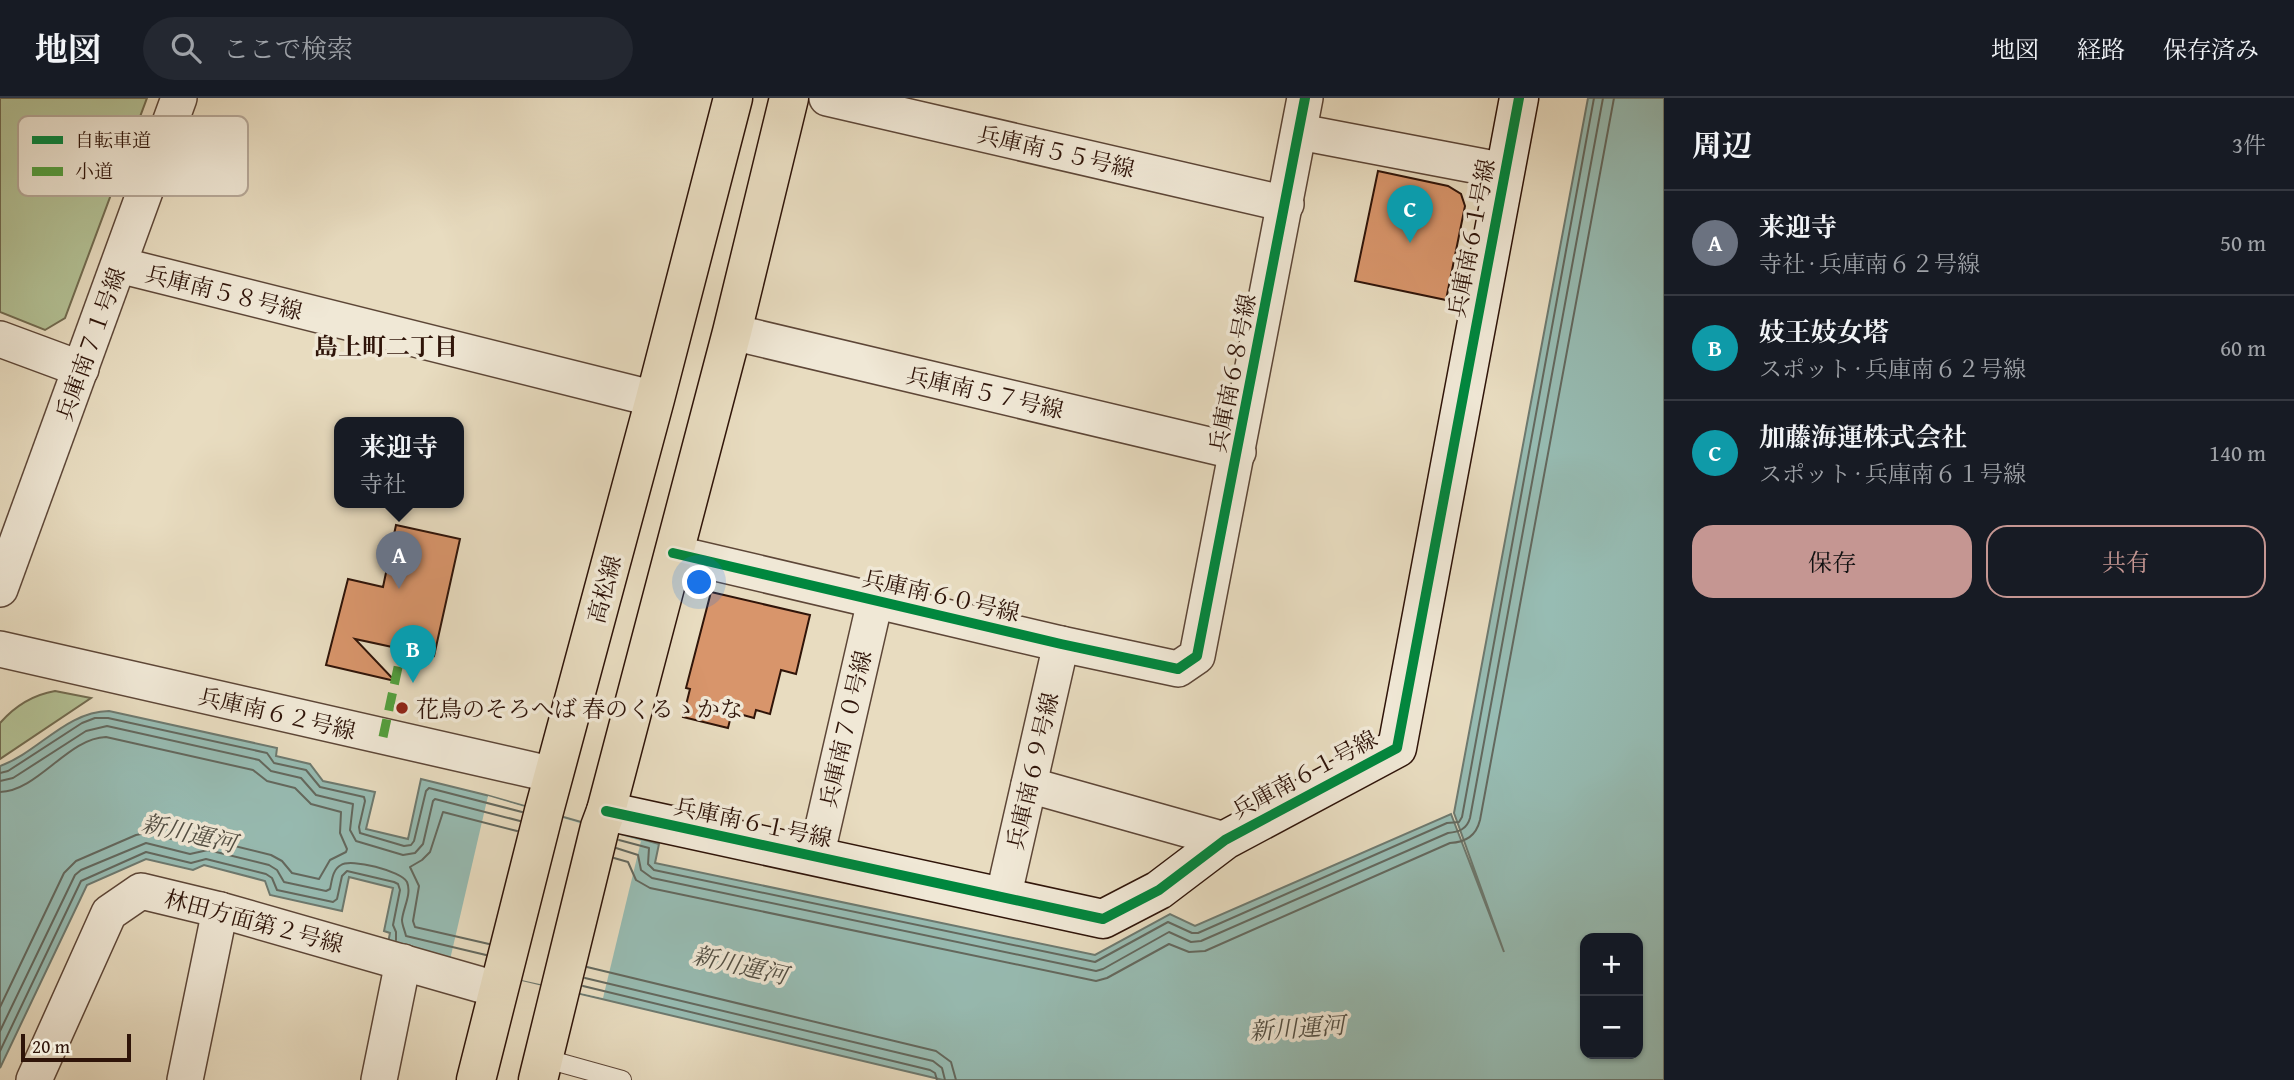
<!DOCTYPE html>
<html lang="ja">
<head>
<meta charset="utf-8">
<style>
  body { margin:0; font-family:"Gentium Book Plus","Noto Serif JP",serif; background:#242831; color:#f1f3f6 }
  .controls { position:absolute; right:21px; bottom:21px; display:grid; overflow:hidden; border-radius:14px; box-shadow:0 2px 5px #0004 }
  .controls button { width:63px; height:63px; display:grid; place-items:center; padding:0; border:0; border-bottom:2px solid #363941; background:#171b24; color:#f1f3f6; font:35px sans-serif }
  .scale { position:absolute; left:21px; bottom:18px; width:110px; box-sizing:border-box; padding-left:7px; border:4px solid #2f1409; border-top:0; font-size:19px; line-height:24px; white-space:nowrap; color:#2f1409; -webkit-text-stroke:5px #f0e8d6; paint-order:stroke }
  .you { position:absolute; left:700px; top:485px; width:24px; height:24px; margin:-18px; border:5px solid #fff; border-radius:50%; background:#1a73e8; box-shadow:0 0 0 10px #1a73e833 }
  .badge { display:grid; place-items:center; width:46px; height:46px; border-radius:50%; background:#c59692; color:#fff; font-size:23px; font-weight:700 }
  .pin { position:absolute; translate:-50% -58px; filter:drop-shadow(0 2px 4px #0008) }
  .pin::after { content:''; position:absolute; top:37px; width:24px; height:21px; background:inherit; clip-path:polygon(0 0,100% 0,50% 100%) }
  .popup { position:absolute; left:334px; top:319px; width:130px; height:91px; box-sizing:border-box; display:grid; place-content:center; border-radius:14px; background:#171b24; filter:drop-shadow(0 2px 5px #0005); font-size:23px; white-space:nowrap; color:#9ea1a6 }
  .popup b { font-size:26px; color:#f1f3f6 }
  .popup::after { content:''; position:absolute; left:50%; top:100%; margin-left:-14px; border:14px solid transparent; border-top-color:#171b24 }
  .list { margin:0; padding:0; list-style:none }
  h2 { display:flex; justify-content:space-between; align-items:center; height:91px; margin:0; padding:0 28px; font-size:30px }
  h2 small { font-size:23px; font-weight:400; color:#9ea1a6 }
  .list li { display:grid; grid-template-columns:46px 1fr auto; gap:21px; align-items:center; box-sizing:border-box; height:105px; padding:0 28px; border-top:2px solid #363941 }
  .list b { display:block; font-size:26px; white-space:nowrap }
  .list p { margin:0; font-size:23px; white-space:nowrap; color:#9ea1a6 }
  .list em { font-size:23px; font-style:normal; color:#9ea1a6 }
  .actions { display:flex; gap:14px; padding:21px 28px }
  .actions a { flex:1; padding:16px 0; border:2px solid #c59692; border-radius:21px; text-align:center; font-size:24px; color:#c59692 }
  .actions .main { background:#c59692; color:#111 }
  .icon { flex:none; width:38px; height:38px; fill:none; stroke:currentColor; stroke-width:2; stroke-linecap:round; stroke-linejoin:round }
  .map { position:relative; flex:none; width:1664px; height:982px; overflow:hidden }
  header { display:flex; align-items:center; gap:42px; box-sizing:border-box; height:98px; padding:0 35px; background:#171b24; border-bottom:2px solid #363941 }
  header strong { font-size:33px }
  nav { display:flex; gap:38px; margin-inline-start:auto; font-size:24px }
  .search { width:490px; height:63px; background:#242831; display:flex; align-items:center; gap:18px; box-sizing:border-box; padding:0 24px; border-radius:38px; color:#9ea1a6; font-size:26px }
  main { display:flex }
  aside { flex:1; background:#171b24 }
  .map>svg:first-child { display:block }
  .green { fill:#b3c195; stroke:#716a4f; stroke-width:2 }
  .water { fill:#97bcb3; stroke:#6d796f; stroke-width:2; fill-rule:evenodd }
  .pier { fill:#e8dcc0 }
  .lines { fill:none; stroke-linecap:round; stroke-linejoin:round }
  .shore { stroke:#63685e; stroke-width:2 }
  .building { fill:#d8956b; stroke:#2f1409; stroke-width:2 }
  .lane-casing { stroke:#5d4637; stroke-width:20 }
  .street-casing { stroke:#5d4637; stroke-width:38 }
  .secondary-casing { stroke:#2f1409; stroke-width:41 }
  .primary-casing { stroke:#2f1409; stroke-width:41 }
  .lane { stroke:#f0e8d6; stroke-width:18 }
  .street { stroke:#f0e8d6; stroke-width:35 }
  .secondary { stroke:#f0e8d6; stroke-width:38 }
  .primary { stroke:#e8dcc0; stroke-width:38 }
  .quiet { stroke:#52a03e; stroke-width:9; stroke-dasharray:18 9; stroke-linecap:butt }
  .cycleway-casing { stroke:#f0e8d6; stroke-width:15 }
  .cycleway { stroke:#00873e; stroke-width:10 }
  .poi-dot { fill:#8f2418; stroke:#f0e8d6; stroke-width:2.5 }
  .labels { text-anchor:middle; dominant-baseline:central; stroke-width:7; stroke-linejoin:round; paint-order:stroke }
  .street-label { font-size:23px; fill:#2f1409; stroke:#f0e8d6 }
  .poi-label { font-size:23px; fill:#2f1409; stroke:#f0e8d6; text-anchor:start }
  .neighbourhood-label { font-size:24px; font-weight:bold; fill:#2f1409; stroke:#f0e8d6 }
  .water-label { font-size:24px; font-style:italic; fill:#534f44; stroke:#f0e8d6 }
  .key { fill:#f0e8d6; stroke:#b6a898; stroke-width:2 }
  .key-label { font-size:19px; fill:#2f1409 }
</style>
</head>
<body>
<header>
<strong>地図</strong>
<div class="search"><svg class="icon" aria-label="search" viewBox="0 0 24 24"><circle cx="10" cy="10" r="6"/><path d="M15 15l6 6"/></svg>ここで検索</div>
<nav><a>地図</a><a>経路</a><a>保存済み</a></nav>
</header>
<main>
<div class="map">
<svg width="1664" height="982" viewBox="0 0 1664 982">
  <rect width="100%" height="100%" fill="#e8dcc0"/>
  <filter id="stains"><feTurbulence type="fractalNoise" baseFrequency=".00286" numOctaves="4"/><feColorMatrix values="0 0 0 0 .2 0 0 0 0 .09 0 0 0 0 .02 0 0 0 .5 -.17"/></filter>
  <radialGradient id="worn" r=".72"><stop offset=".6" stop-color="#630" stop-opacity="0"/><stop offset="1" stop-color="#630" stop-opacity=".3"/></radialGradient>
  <g class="green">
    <path d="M 0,0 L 147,0 L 65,220 L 45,232 L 0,214 Z"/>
    <path d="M 55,593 L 91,600 L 0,661 L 0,625 C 15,608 32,597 55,593 Z"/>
  </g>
  <path class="water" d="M 1588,0 L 1664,0 L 1664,982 L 943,982 L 387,850 L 390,835 L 384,833 L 393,790 L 349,779 L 342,813 L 270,797 L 265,783 L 204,767 L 193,772 L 146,761 L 87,787 L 0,970 L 0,668 C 39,654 65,614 109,613 L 277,650 L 276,658 L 310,666 L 323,683 L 375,694 L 366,731 L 408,741 L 421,681 L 486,697 L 659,746 L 655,765 L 1095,857 L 1170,816 L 1195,828 L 1451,716 L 1504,854 L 1454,715 ZM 1585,840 L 1638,840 L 1638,956 L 1585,956 Z"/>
  <path class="pier" d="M 488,698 L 641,743 L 603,900 L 449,866 Z"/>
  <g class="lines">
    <g class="shore">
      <path d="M 0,675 L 8,673 L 82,625 L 95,620 L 108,620 L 267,655 L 274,665 L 306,672 L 320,689 L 364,699 L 365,703 L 359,729 L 360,735 L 404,748 L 411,747 L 414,743 L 426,693 L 429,690 L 522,714"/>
      <path d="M 0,683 L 13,680 L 86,633 L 107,628 L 259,662 L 271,673 L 301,680 L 316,697 L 353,706 L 350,732 L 356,743 L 403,757 L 415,755 L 423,746 L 433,703 L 435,701 L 520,723"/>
      <path d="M 0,694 C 38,693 68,640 106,639 L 253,672 L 267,683 L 295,690 L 311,706 L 341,714 L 340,735 L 347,751 L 346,754 L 330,762 L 319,781 L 292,775 L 282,763 L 271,757 L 210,742 L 189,745 L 146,735 L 136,737 L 76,763 L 64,775 L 0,909"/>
      <path d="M 619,742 L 649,750 L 648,766 L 654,772 L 1095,864 L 1168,824 L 1192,835 L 1198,835 L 1447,725 L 1459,724 L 1462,719 L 1594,0"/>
      <path d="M 616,750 L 638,757 L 641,772 L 652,780 L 1096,873 L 1103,871 L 1169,834 L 1191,844 L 1201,843 L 1448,735 C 1459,734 1467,731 1470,720 L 1603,0"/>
      <path d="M 614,760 L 628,764 L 636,782 L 650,790 L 1096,883 L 1107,880 L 1169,846 L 1189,854 L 1205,853 L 1450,745 C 1466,744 1476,738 1480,722 L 1614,0"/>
      <path d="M 489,846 L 415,829 L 413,823 L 419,788 L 410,769 L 422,762 L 430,754 L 443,714 L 517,733"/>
      <path d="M 587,869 L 936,953 L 951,964 L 956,982"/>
      <path d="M 585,880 L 933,963 L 942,970 L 945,982"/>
      <path d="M 583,888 L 930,972 L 935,975 L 937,982"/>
      <path d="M 0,933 L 75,777 L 81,772 L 146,745 L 190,756 L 208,752 L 269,767 L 277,772 L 284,784 L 326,793 L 330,791 C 332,783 332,772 341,767 C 351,760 401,773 407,784 C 412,796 403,810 402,822 C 402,827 405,833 406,838 L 486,857"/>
      <path d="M 0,953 L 81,783 L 146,754 L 191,765 L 206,761 L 266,776 L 272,780 L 277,792 L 333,804 L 337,801 L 342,778 L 347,773 L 394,784 L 398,786 L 400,792 L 393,827 L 396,834 L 396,842"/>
    </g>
  </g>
  <g class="building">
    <path d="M 1378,73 L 1448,88 L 1461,96 L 1465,108 L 1446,202 L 1355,183 Z"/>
    <path d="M 396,427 L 460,441 L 434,558 L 355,541 L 395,583 L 326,567 L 348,481 L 383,489 Z"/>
    <path d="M 711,494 L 810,517 L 796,576 L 781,572 L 770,616 L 756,612 L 754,620 L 732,614 L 728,630 L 683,619 L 690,591 L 686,590 Z"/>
  </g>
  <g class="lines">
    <g class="lane-casing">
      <path id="lane" d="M 543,960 L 622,982"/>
    </g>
    <g class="street-casing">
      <g id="street">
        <path d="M 827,0 L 1286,106"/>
        <path d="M 1300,34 L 1505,73"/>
        <path d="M 119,167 L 655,301"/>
        <path d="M 732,234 L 1238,354"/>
        <path d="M 0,241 L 81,271"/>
        <path d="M 673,455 L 1061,546 L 1178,571 L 1197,558 L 1305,0"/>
        <path d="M 0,491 L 179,0"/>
        <path d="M 0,551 L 554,677"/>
        <path d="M 1029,687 L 1225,742"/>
        <path d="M 816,759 L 875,503"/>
        <path d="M 1003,800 L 1061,546"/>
        <path d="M 34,982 L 109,815 L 141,793 L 220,812 L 499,892"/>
        <path d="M 185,982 L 220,812"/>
        <path d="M 379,982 L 403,864"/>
      </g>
    </g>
    <g class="secondary-casing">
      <path id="secondary" d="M 606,713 L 1103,821 L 1159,792 L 1225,742 L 1397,650 L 1519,0"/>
    </g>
    <g class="primary-casing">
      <g id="primary">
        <path d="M 476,982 L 544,713 L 655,301 L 733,0"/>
        <path d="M 538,982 L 600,729 L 606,713 L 732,234 L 789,0"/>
      </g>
    </g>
    <use href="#lane" class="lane"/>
    <use href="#street" class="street"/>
    <use href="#secondary" class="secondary"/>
    <use href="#primary" class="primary"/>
    <path class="quiet" d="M 383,639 L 403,546"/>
    <g class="cycleway-casing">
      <g id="cycleway">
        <path d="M 673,455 L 1061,546 L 1178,571 L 1197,558 L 1305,0"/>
        <path d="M 606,713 L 1103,821 L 1159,792 L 1225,742 L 1397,650 L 1519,0"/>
      </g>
    </g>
    <use href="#cycleway" class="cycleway"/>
  </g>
  <circle class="poi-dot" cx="402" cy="610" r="7"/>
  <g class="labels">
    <g class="street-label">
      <text transform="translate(1056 53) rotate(13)">兵庫南５５号線</text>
      <text transform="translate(1471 140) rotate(-79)">兵庫南６１号線</text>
      <text transform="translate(224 194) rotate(14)">兵庫南５８号線</text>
      <text transform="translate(90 246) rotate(-70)">兵庫南７１号線</text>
      <text transform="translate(1232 275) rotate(-79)">兵庫南６８号線</text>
      <text transform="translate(985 294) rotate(13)">兵庫南５７号線</text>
      <text transform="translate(604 491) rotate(-75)">高松線</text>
      <text transform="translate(941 497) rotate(13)">兵庫南６０号線</text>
      <text transform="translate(277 615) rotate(13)">兵庫南６２号線</text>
      <text transform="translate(845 631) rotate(-77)">兵庫南７０号線</text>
      <text transform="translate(1032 673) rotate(-77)">兵庫南６９号線</text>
      <text transform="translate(1304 676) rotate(-28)">兵庫南６１号線</text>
      <text transform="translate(753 724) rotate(12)">兵庫南６１号線</text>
      <text transform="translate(254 823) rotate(15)">林田方面第２号線</text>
    </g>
    <g class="poi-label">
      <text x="416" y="610">花鳥のそろへば 春のくるゝかな</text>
    </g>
    <g class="neighbourhood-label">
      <text x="386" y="248">島上町二丁目</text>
    </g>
    <g class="water-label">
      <text transform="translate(189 735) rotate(13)">新川運河</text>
      <text transform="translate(740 867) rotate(13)">新川運河</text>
      <text transform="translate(1297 930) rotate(-4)">新川運河</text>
    </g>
  </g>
  <rect x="18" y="18" width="230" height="80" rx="10" class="key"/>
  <rect x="32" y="38" width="31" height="8" fill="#00873e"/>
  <rect x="32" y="69" width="31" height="9" fill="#52a03e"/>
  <g class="key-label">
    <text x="75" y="49">自転車道</text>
    <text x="75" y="80">小道</text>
  </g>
  <rect width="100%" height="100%" filter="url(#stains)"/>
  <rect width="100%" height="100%" fill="url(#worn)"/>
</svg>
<div class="controls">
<button>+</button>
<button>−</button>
</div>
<div class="scale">20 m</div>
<div class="you"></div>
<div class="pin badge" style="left:399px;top:491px;background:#6b7280">A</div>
<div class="popup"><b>来迎寺</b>寺社</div>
<div class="pin badge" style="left:413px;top:585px;background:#0f9aa8">B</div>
<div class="pin badge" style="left:1410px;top:145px;background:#0f9aa8">C</div>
</div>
<aside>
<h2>周辺<small>3件</small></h2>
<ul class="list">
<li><span class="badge" style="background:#6b7280">A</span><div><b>来迎寺</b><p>寺社 · 兵庫南６２号線</p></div><em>50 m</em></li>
<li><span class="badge" style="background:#0f9aa8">B</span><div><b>妓王妓女塔</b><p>スポット · 兵庫南６２号線</p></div><em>60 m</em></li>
<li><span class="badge" style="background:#0f9aa8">C</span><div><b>加藤海運株式会社</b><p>スポット · 兵庫南６１号線</p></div><em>140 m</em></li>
</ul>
<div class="actions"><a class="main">保存</a><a>共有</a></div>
</aside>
</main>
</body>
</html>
